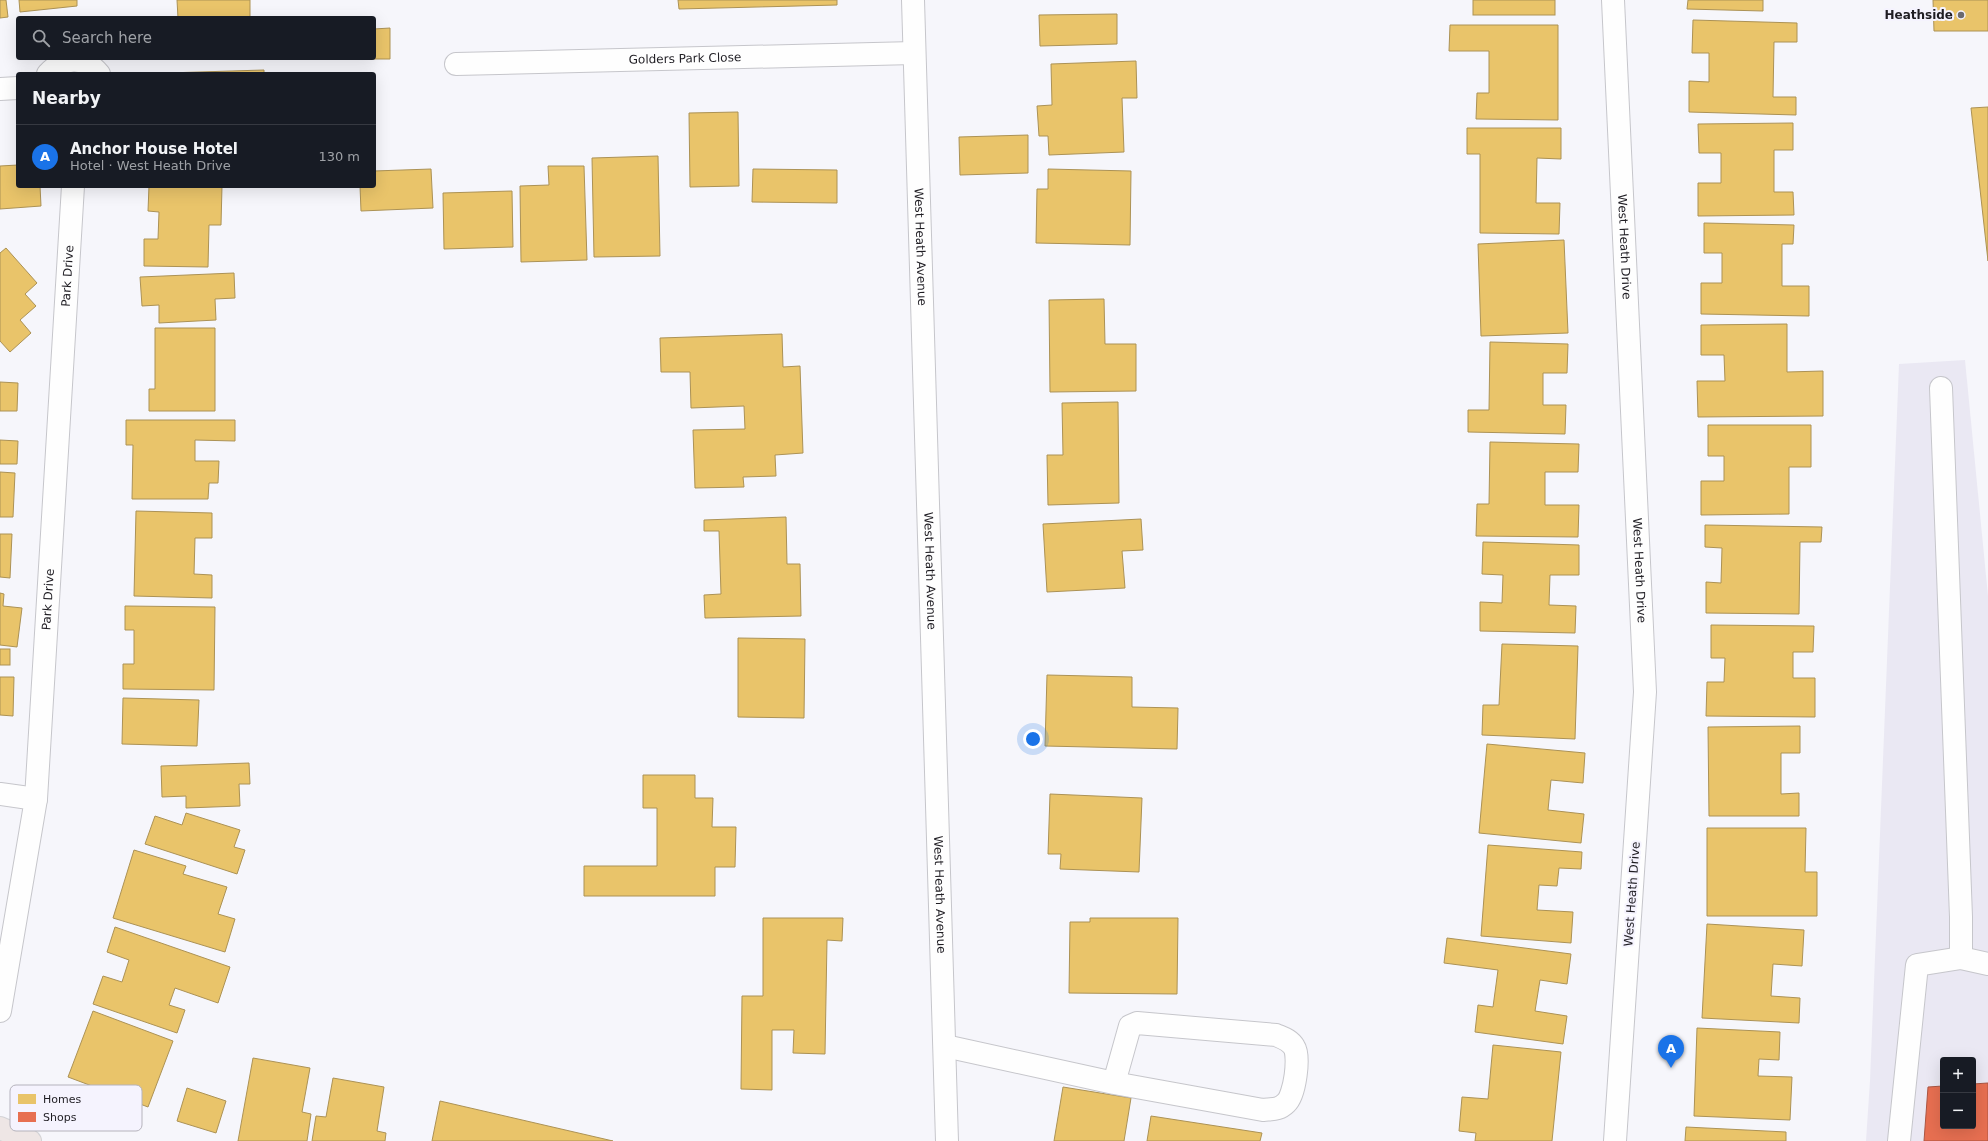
<!DOCTYPE html>
<html lang="en">
<head>
<meta charset="utf-8">
<style>
  body { margin:0; font-family:"DejaVu Sans",sans-serif; background:#20242c; color:#f1f3f6 }
  .controls { position:absolute; right:12px; bottom:12px; display:grid; overflow:hidden; border-radius:4px; box-shadow:0 4px 16px #0002 }
  .controls button { width:36px; height:36px; display:grid; place-items:center; padding:0; border:0; border-bottom:1px solid #363941; background:#171b24; color:#f1f3f6; font:20px sans-serif }
  .you { position:absolute; left:1033px; top:739px; width:14px; height:14px; margin:-10px; border:3px solid #fff; border-radius:50%; background:#1a73e8; box-shadow:0 0 0 6px #1a73e833 }
  .badge { display:grid; place-items:center; width:26px; height:26px; border-radius:50%; background:#1a73e8; color:#fff; font-size:13px; font-weight:700 }
  .pin { position:absolute; translate:-50% -33px; filter:drop-shadow(0 1px 2px #0008) }
  .pin::after { content:''; position:absolute; top:21px; width:14px; height:12px; background:inherit; clip-path:polygon(0 0,100% 0,50% 100%) }
  .list { margin:0; padding:0; list-style:none }
  h2 { display:flex; justify-content:space-between; align-items:center; height:52px; margin:0; padding:0 16px; font-size:17px }
  h2 small { font-size:13px; font-weight:400; color:#9ea1a6 }
  .list li { display:grid; grid-template-columns:26px 1fr auto; gap:12px; align-items:center; box-sizing:border-box; height:64px; padding:0 16px; border-top:1px solid #363941 }
  .list b { display:block; font-size:15px; white-space:nowrap }
  .list p { margin:0; font-size:13px; white-space:nowrap; color:#9ea1a6 }
  .list em { font-size:13px; font-style:normal; color:#9ea1a6 }
  .icon { flex:none; width:22px; height:22px; fill:none; stroke:currentColor; stroke-width:2; stroke-linecap:round; stroke-linejoin:round }
  .map { position:relative; flex:none; width:1988px; height:1141px; overflow:hidden }
  .search { position:absolute; background:#171b24; box-shadow:0 4px 16px #0002; left:16px; top:16px; width:360px; height:44px; display:flex; align-items:center; gap:10px; box-sizing:border-box; padding:0 14px; border-radius:4px; color:#9ea1a6; font-size:15px }
  .panel { position:absolute; background:#171b24; box-shadow:0 4px 16px #0002; left:16px; top:72px; width:360px; height:116px; border-radius:4px }
  .map>svg:first-child { display:block }
  .built { fill:#eae8f3; fill-rule:evenodd }
  .homes { fill:#e9c46a; stroke:#ac9255 }
  .shops { fill:#e76f51; stroke:#ab5643 }
  .lines { fill:none; stroke-linecap:round; stroke-linejoin:round }
  .minor-casing { stroke:#c6c6cb; stroke-width:24 }
  .major-casing { stroke:#d3d3d6; stroke-width:24 }
  .minor { stroke:#fefefe; stroke-width:22 }
  .major { stroke:#eee6e5; stroke-width:22 }
  .poi-dot { fill:#6a696f; stroke:#f5f3fe; stroke-width:1.5 }
  .labels { text-anchor:middle; dominant-baseline:central; stroke-width:4; stroke-linejoin:round; paint-order:stroke }
  .poi-label { font-size:12px; font-weight:bold; fill:#1f1d23; stroke:#f5f3fe; text-anchor:end }
  .street-label { font-size:12px; fill:#1f1d23; stroke:#f5f3fe }
  .key { fill:#f5f3fe; stroke:#b5b3bc; stroke-width:1 }
  .key-label { font-size:11px; fill:#1f1d23 }
</style>
</head>
<body>
<div class="map">
<svg width="1988" height="1141" viewBox="0 0 1988 1141">
  <rect width="100%" height="100%" fill="#f6f6fb"/>
  <path class="built" d="M 1965,360 L 1988,596 L 1988,1141 L 1866,1141 L 1870,1081 L 1899,364 ZM 1943,1060 L 1973,1060 L 1973,1126 L 1943,1126 Z"/>
  <g class="homes">
    <path d="M 0,0 L 6,0 L 8,17 L 0,18 Z"/>
    <path d="M 19,0 L 77,0 L 77,6 L 20,12 Z"/>
    <path d="M 177,0 L 250,0 L 250,18 L 178,18 Z"/>
    <path d="M 678,0 L 837,0 L 837,5 L 679,9 Z"/>
    <rect x="1473" y="0" width="82" height="15"/>
    <path d="M 1688,0 L 1763,0 L 1763,11 L 1687,9 Z"/>
    <path d="M 1933,0 L 1988,0 L 1988,31 L 1934,31 Z"/>
    <path d="M 1117,14 L 1117,44 L 1040,46 L 1039,15 Z"/>
    <path d="M 1693,20 L 1797,23 L 1797,42 L 1774,42 L 1773,97 L 1796,97 L 1796,115 L 1689,112 L 1689,81 L 1709,82 L 1709,53 L 1692,53 Z"/>
    <path d="M 1450,25 L 1558,25 L 1558,120 L 1476,119 L 1477,93 L 1489,93 L 1489,51 L 1449,51 Z"/>
    <path d="M 390,28 L 390,59 L 353,59 L 353,58 L 374,58 L 374,29 Z"/>
    <path d="M 1136,61 L 1137,98 L 1122,98 L 1124,152 L 1049,155 L 1048,136 L 1039,136 L 1037,106 L 1052,105 L 1051,64 Z"/>
    <path d="M 264,70 L 264,74 L 167,74 L 167,73 Z"/>
    <path d="M 1988,107 L 1988,261 L 1971,108 Z"/>
    <path d="M 738,112 L 739,186 L 690,187 L 689,113 Z"/>
    <path d="M 1793,123 L 1793,150 L 1774,150 L 1774,192 L 1793,192 L 1794,215 L 1698,216 L 1698,183 L 1721,183 L 1721,153 L 1699,153 L 1698,124 Z"/>
    <path d="M 1467,128 L 1561,128 L 1561,159 L 1537,158 L 1536,203 L 1560,203 L 1559,234 L 1480,233 L 1480,154 L 1467,154 Z"/>
    <path d="M 1028,135 L 1028,173 L 960,175 L 959,137 Z"/>
    <path d="M 658,156 L 660,256 L 594,257 L 592,158 Z"/>
    <path d="M 18,165 L 18,186 L 40,186 L 41,206 L 0,209 L 0,166 Z"/>
    <path d="M 548,166 L 584,166 L 587,260 L 521,262 L 520,186 L 549,185 Z"/>
    <path d="M 431,169 L 433,208 L 361,211 L 360,186 L 374,186 L 374,171 Z"/>
    <path d="M 753,169 L 837,170 L 837,203 L 752,202 Z"/>
    <path d="M 1048,169 L 1131,171 L 1130,245 L 1036,243 L 1037,189 L 1048,189 Z"/>
    <path d="M 149,186 L 222,186 L 221,225 L 209,225 L 208,267 L 144,266 L 144,239 L 158,239 L 159,212 L 148,211 Z"/>
    <path d="M 512,191 L 513,247 L 444,249 L 443,193 Z"/>
    <path d="M 1704,223 L 1794,225 L 1793,244 L 1782,244 L 1782,286 L 1809,286 L 1809,316 L 1701,314 L 1701,283 L 1722,283 L 1722,253 L 1704,253 Z"/>
    <path d="M 1564,240 L 1568,333 L 1481,336 L 1478,244 Z"/>
    <path d="M 6,248 L 37,283 L 25,294 L 36,306 L 20,320 L 31,333 L 10,352 L 0,341 L 0,253 Z"/>
    <path d="M 234,273 L 235,298 L 215,299 L 216,320 L 159,323 L 159,305 L 142,306 L 140,277 Z"/>
    <path d="M 1104,299 L 1105,344 L 1136,344 L 1136,391 L 1050,392 L 1049,300 Z"/>
    <path d="M 1787,324 L 1787,372 L 1823,371 L 1823,416 L 1698,417 L 1697,381 L 1725,381 L 1724,355 L 1701,355 L 1701,325 Z"/>
    <path d="M 155,328 L 215,328 L 215,411 L 149,411 L 149,389 L 155,389 Z"/>
    <path d="M 782,334 L 783,367 L 800,366 L 803,453 L 775,455 L 776,476 L 743,477 L 744,487 L 695,488 L 693,430 L 745,429 L 744,406 L 691,408 L 690,372 L 661,372 L 660,338 Z"/>
    <path d="M 1490,342 L 1568,344 L 1567,373 L 1543,373 L 1543,405 L 1566,405 L 1565,434 L 1468,432 L 1468,410 L 1489,410 Z"/>
    <path d="M 0,382 L 18,383 L 17,411 L 0,411 Z"/>
    <path d="M 1118,402 L 1119,503 L 1048,505 L 1047,455 L 1063,455 L 1062,403 Z"/>
    <path d="M 126,420 L 235,420 L 235,441 L 195,440 L 195,461 L 219,461 L 218,483 L 209,483 L 208,499 L 132,499 L 133,445 L 126,445 Z"/>
    <path d="M 1708,425 L 1811,425 L 1811,467 L 1789,467 L 1789,514 L 1701,515 L 1701,481 L 1724,481 L 1724,456 L 1708,456 Z"/>
    <path d="M 0,440 L 18,441 L 17,464 L 0,464 Z"/>
    <path d="M 1490,442 L 1579,444 L 1578,472 L 1545,472 L 1545,505 L 1579,505 L 1578,537 L 1476,536 L 1477,504 L 1489,504 Z"/>
    <path d="M 0,472 L 15,473 L 13,517 L 0,517 Z"/>
    <path d="M 136,511 L 212,513 L 212,538 L 195,538 L 194,574 L 212,575 L 212,598 L 134,596 Z"/>
    <path d="M 786,517 L 787,564 L 800,564 L 801,616 L 705,618 L 704,595 L 721,594 L 719,531 L 704,531 L 704,520 Z"/>
    <path d="M 1141,519 L 1143,550 L 1122,551 L 1125,588 L 1047,592 L 1043,524 Z"/>
    <path d="M 1705,525 L 1822,527 L 1821,542 L 1800,542 L 1799,614 L 1706,613 L 1706,582 L 1721,583 L 1722,548 L 1705,547 Z"/>
    <path d="M 0,534 L 12,534 L 10,578 L 0,577 Z"/>
    <path d="M 1483,542 L 1579,545 L 1579,575 L 1550,575 L 1549,605 L 1576,606 L 1575,633 L 1480,631 L 1480,602 L 1502,603 L 1503,575 L 1482,574 Z"/>
    <path d="M 0,593 L 4,594 L 3,606 L 22,608 L 17,647 L 0,645 Z"/>
    <path d="M 125,606 L 215,607 L 214,690 L 123,689 L 123,664 L 134,664 L 134,630 L 125,630 Z"/>
    <path d="M 1711,625 L 1814,626 L 1813,652 L 1793,652 L 1793,678 L 1815,678 L 1815,717 L 1706,716 L 1707,682 L 1724,682 L 1725,658 L 1711,658 Z"/>
    <path d="M 738,638 L 805,639 L 804,718 L 738,717 Z"/>
    <path d="M 1502,644 L 1578,646 L 1575,739 L 1482,735 L 1483,705 L 1499,705 Z"/>
    <rect x="0" y="649" width="10" height="16"/>
    <path d="M 1047,675 L 1132,677 L 1132,707 L 1178,708 L 1177,749 L 1045,746 Z"/>
    <path d="M 0,677 L 14,677 L 13,716 L 0,715 Z"/>
    <path d="M 123,698 L 199,700 L 197,746 L 122,744 Z"/>
    <path d="M 1800,726 L 1800,753 L 1781,753 L 1781,794 L 1799,793 L 1799,816 L 1709,816 L 1708,727 Z"/>
    <path d="M 1487,744 L 1585,753 L 1583,783 L 1551,780 L 1548,810 L 1584,814 L 1581,843 L 1479,833 Z"/>
    <path d="M 249,763 L 250,784 L 239,784 L 240,806 L 186,808 L 186,796 L 162,797 L 161,766 Z"/>
    <path d="M 643,775 L 695,775 L 695,798 L 713,798 L 712,827 L 736,827 L 735,867 L 715,867 L 715,896 L 584,896 L 584,866 L 657,866 L 657,808 L 643,808 Z"/>
    <path d="M 1050,794 L 1142,798 L 1139,872 L 1060,869 L 1061,854 L 1048,854 Z"/>
    <path d="M 186,813 L 240,830 L 234,847 L 245,850 L 237,874 L 145,844 L 155,816 L 182,825 Z"/>
    <path d="M 1707,828 L 1806,828 L 1805,872 L 1817,872 L 1817,916 L 1707,916 Z"/>
    <path d="M 1488,845 L 1582,852 L 1581,869 L 1559,868 L 1557,886 L 1539,885 L 1537,910 L 1573,912 L 1571,943 L 1481,936 Z"/>
    <path d="M 134,850 L 186,866 L 183,874 L 227,887 L 218,914 L 235,919 L 225,952 L 113,918 Z"/>
    <path d="M 763,918 L 843,918 L 842,941 L 827,940 L 825,1054 L 793,1053 L 794,1030 L 772,1030 L 772,1090 L 741,1089 L 742,996 L 763,996 Z"/>
    <path d="M 1090,918 L 1178,918 L 1177,994 L 1069,993 L 1070,922 L 1090,922 Z"/>
    <path d="M 1707,924 L 1804,930 L 1802,966 L 1773,964 L 1771,996 L 1800,998 L 1799,1023 L 1702,1018 Z"/>
    <path d="M 115,927 L 230,967 L 218,1003 L 175,988 L 169,1005 L 185,1010 L 177,1033 L 93,1004 L 103,976 L 122,982 L 129,960 L 107,952 Z"/>
    <path d="M 1447,938 L 1571,954 L 1567,984 L 1540,980 L 1535,1011 L 1567,1016 L 1563,1044 L 1475,1032 L 1478,1005 L 1493,1007 L 1498,970 L 1444,963 Z"/>
    <path d="M 93,1011 L 173,1041 L 148,1107 L 68,1077 Z"/>
    <path d="M 1697,1028 L 1780,1032 L 1779,1060 L 1759,1059 L 1758,1076 L 1792,1077 L 1790,1120 L 1694,1116 Z"/>
    <path d="M 1493,1045 L 1561,1052 L 1552,1141 L 1475,1141 L 1476,1133 L 1459,1131 L 1462,1097 L 1488,1099 Z"/>
    <path d="M 253,1058 L 310,1068 L 302,1112 L 311,1114 L 307,1141 L 238,1141 Z"/>
    <path d="M 333,1078 L 384,1087 L 377,1131 L 386,1133 L 385,1141 L 312,1141 L 316,1116 L 326,1117 Z"/>
    <path d="M 1063,1087 L 1131,1098 L 1124,1141 L 1054,1141 Z"/>
    <path d="M 187,1088 L 226,1101 L 216,1133 L 177,1121 Z"/>
    <path d="M 440,1101 L 613,1141 L 432,1141 Z"/>
    <path d="M 1151,1116 L 1262,1133 L 1260,1141 L 1147,1141 Z"/>
    <path d="M 1686,1127 L 1786,1132 L 1786,1141 L 1685,1141 Z"/>
  </g>
  <path class="shops" d="M 1988,1083 L 1988,1141 L 1924,1141 L 1928,1087 L 1943,1086 L 1943,1126 L 1973,1126 L 1973,1084 Z"/>
  <g class="lines">
    <g class="minor-casing">
      <g id="minor">
        <path id="s1" d="M 913,0 L 947,1141"/>
        <path id="s2" d="M 1613,0 L 1645,692 L 1615,1141"/>
        <path id="s3" d="M 456,64 L 914,53"/>
        <path d="M 48,74 C 64,57 83,55 99,74"/>
        <path d="M 0,89 L 18,88"/>
        <path d="M 1941,388 L 1961,917 L 1961,958"/>
        <path d="M 0,794 L 36,799"/>
        <path id="s4" d="M 0,1011 L 36,799 L 73,186"/>
        <path d="M 945,1046 L 1114,1083 L 1263,1110 C 1272,1109 1279,1110 1286,1103 C 1295,1095 1300,1056 1294,1047 C 1290,1040 1283,1038 1276,1035 L 1137,1023 L 1130,1026 L 1114,1083"/>
        <path d="M 1899,1141 L 1917,965 L 1961,958 L 1988,964"/>
      </g>
    </g>
    <g class="major-casing">
      <path id="major" d="M 0,1128 L 30,1141"/>
    </g>
    <use href="#minor" class="minor"/>
    <use href="#major" class="major"/>
  </g>
  <circle class="poi-dot" cx="1961" cy="15" r="4"/>
  <g class="labels">
    <g class="poi-label">
      <text x="1953" y="15">Heathside</text>
    </g>
    <g class="street-label">
      <text stroke="none"><textPath href="#s3" startOffset="229">Golders Park Close</textPath></text>
      <text stroke="none"><textPath href="#s1" startOffset="247">West Heath Avenue</textPath></text>
      <text stroke="none"><textPath href="#s2" startOffset="247">West Heath Drive</textPath></text>
      <text stroke="none"><textPath href="#s4" startOffset="739">Park Drive</textPath></text>
      <text stroke="none"><textPath href="#s1" startOffset="571">West Heath Avenue</textPath></text>
      <text stroke="none"><textPath href="#s2" startOffset="571">West Heath Drive</textPath></text>
      <text stroke="none"><textPath href="#s4" startOffset="415">Park Drive</textPath></text>
      <text stroke="none"><textPath href="#s1" startOffset="895">West Heath Avenue</textPath></text>
      <text transform="translate(1632 894) rotate(-86)">West Heath Drive</text>
    </g>
  </g>
  <rect x="10" y="1085" width="132" height="46" rx="6" class="key"/>
  <rect x="18" y="1094" width="18" height="10" fill="#e9c46a"/>
  <rect x="18" y="1112" width="18" height="10" fill="#e76f51"/>
  <g class="key-label">
    <text x="43" y="1103">Homes</text>
    <text x="43" y="1121">Shops</text>
  </g>
</svg>
<div class="controls">
<button>+</button>
<button>−</button>
</div>
<div class="you"></div>
<div class="pin badge" style="left:1671px;top:1068px">A</div>
<div class="search"><svg class="icon" aria-label="search" viewBox="0 0 24 24"><circle cx="10" cy="10" r="6"/><path d="M15 15l6 6"/></svg>Search here</div>
<section class="panel">
<h2>Nearby<small></small></h2>
<ul class="list">
<li><span class="badge">A</span><div><b>Anchor House Hotel</b><p>Hotel · West Heath Drive</p></div><em>130 m</em></li>
</ul>
</section>
</div>
</body>
</html>
